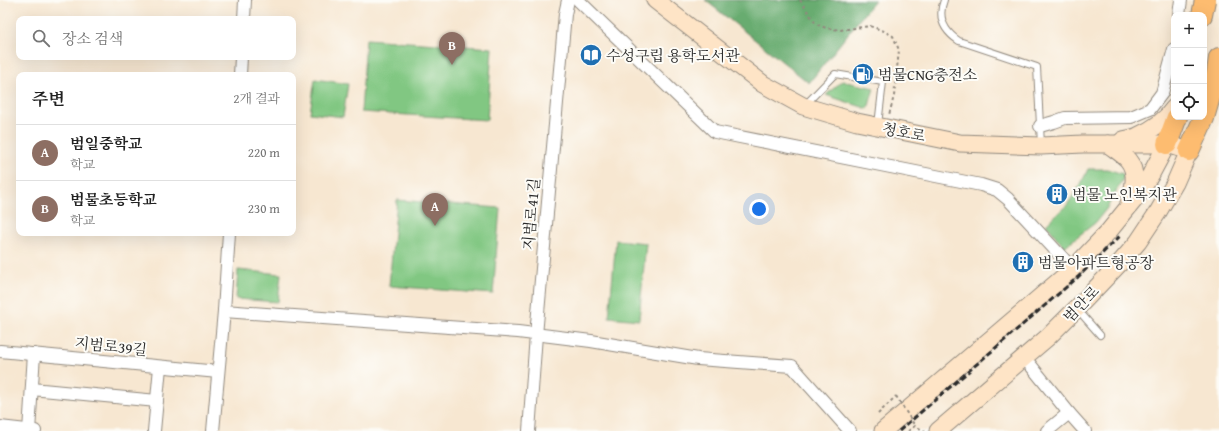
<!DOCTYPE html>
<html lang="ko">
<head>
<meta charset="utf-8">
<style>
  body { margin:0; font-family:"Gentium Book Plus","Noto Serif KR",serif; background:#f2f2f2; color:#222 }
  .controls { position:absolute; right:12px; top:12px; display:grid; overflow:hidden; border-radius:8px; box-shadow:0 4px 16px #0002 }
  .controls button { width:36px; height:36px; display:grid; place-items:center; padding:0; border:0; border-bottom:1px solid #e0e0e0; background:#fff; color:#222; font:20px sans-serif }
  .you { position:absolute; left:759px; top:209px; width:14px; height:14px; margin:-10px; border:3px solid #fff; border-radius:50%; background:#1a73e8; box-shadow:0 0 0 6px #1a73e833 }
  .badge { display:grid; place-items:center; width:26px; height:26px; border-radius:50%; background:#0b8043; color:#fff; font-size:13px; font-weight:700 }
  .pin { position:absolute; translate:-50% -33px; filter:drop-shadow(0 1px 2px #0008) }
  .pin::after { content:''; position:absolute; top:21px; width:14px; height:12px; background:inherit; clip-path:polygon(0 0,100% 0,50% 100%) }
  .list { margin:0; padding:0; list-style:none }
  h2 { display:flex; justify-content:space-between; align-items:center; height:52px; margin:0; padding:0 16px; font-size:17px }
  h2 small { font-size:13px; font-weight:400; color:#767676 }
  .list li { display:grid; grid-template-columns:26px 1fr auto; gap:12px; align-items:center; box-sizing:border-box; height:56px; padding:0 16px; border-top:1px solid #e0e0e0 }
  .list b { display:block; font-size:15px; white-space:nowrap }
  .list p { margin:0; font-size:13px; white-space:nowrap; color:#767676 }
  .list em { font-size:13px; font-style:normal; color:#767676 }
  .icon { flex:none; width:22px; height:22px; fill:none; stroke:currentColor; stroke-width:2; stroke-linecap:round; stroke-linejoin:round }
  .map { position:relative; flex:none; width:1219px; height:431px; overflow:hidden }
  .search { position:absolute; background:#fff; box-shadow:0 4px 16px #0002; left:16px; top:16px; width:280px; height:44px; display:flex; align-items:center; gap:10px; box-sizing:border-box; padding:0 14px; border-radius:8px; color:#767676; font-size:15px }
  .panel { position:absolute; background:#fff; box-shadow:0 4px 16px #0002; left:16px; top:72px; width:280px; height:164px; border-radius:8px }
  .map>svg:first-child { display:block }
  .green { fill:#81c782; stroke:#567956 }
  .forest { fill:#68ac70; stroke:#4a6c4e }
  .lines { fill:none; stroke-linecap:round; stroke-linejoin:round }
  .service-casing { stroke:#91897e; stroke-width:8 }
  .minor-casing { stroke:#91897e; stroke-width:14 }
  .secondary-casing { stroke:#91897e; stroke-width:19 }
  .trunk-casing { stroke:#91897e; stroke-width:22 }
  .path { stroke:#91897e; stroke-width:2; stroke-dasharray:3 3; stroke-linecap:butt }
  .service { stroke:#fff; stroke-width:6 }
  .minor { stroke:#fff; stroke-width:12 }
  .secondary { stroke:#fee4c6; stroke-width:17 }
  .trunk { stroke:#fdbc70; stroke-width:20 }
  .rail { stroke:#2b2b2b; stroke-width:3; stroke-dasharray:6 3; stroke-linecap:butt }
  .path-bridge { stroke:#91897e; stroke-width:2; stroke-dasharray:3 3; stroke-linecap:butt }
  .labels { text-anchor:middle; dominant-baseline:central; stroke-width:4; stroke-linejoin:round; paint-order:stroke }
  .poi-label { font-size:15px; fill:#2b2b2b; stroke:#fdfcf7; text-anchor:start }
  .street-label { font-size:15px; fill:#2b2b2b; stroke:#fdfcf7 }
</style>
</head>
<body>
<div class="map">
<svg width="1219" height="431" viewBox="0 0 1219 431">
  <rect width="100%" height="100%" fill="#fdfcf7"/>
  <filter id="ink" filterUnits="userSpaceOnUse"><feTurbulence type="fractalNoise" baseFrequency=".025" numOctaves="2"/><feDisplacementMap in="SourceGraphic" scale="8" xChannelSelector="R" yChannelSelector="G"/><feConvolveMatrix kernelMatrix="1 2 1 2 8 2 1 2 1" color-interpolation-filters="sRGB"/></filter>
  <filter id="wash" filterUnits="userSpaceOnUse"><feTurbulence type="fractalNoise" baseFrequency=".012" numOctaves="4" result="noise"/><feDisplacementMap in="SourceGraphic" scale="16" xChannelSelector="R" yChannelSelector="G"/><feGaussianBlur stdDeviation="0.9" result="paint"/><feColorMatrix in="noise" values="0 0 0 0 0 0 0 0 0 0 0 0 0 0 0 0 0 1.4 0 .05"/><feComposite in="paint" operator="in"/></filter>
  <g filter="url(#wash)">
    <rect width="100%" height="100%" fill="#f7e7d1"/>
    <g class="green">
      <path d="M 366,39 L 492,48 L 487,120 L 361,112 Z"/>
      <path d="M 315,79 L 348,84 L 343,117 L 310,113 Z"/>
      <path d="M 842,81 L 874,88 L 868,109 L 826,95 Z"/>
      <path d="M 1088,169 L 1107,169 L 1123,174 L 1124,177 L 1107,208 L 1095,223 L 1064,247 L 1046,224 L 1067,205 L 1081,184 Z"/>
      <path d="M 397,200 L 500,208 L 493,294 L 389,286 Z"/>
      <path d="M 616,240 L 646,243 L 639,320 L 609,317 Z"/>
      <path d="M 238,270 L 281,274 L 278,302 L 236,299 Z"/>
    </g>
    <path class="forest" d="M 705,0 L 875,0 L 809,83 Z"/>
  </g>
  <g filter="url(#ink)">
    <g class="lines">
      <g class="service-casing">
        <g id="service">
          <path d="M 944,0 C 937,18 944,31 959,41 L 1037,67 L 1041,145"/>
          <path d="M 806,104 L 835,74 L 883,82 L 878,125"/>
          <path d="M 1078,310 L 1100,335"/>
        </g>
      </g>
      <g class="minor-casing">
        <g id="minor">
          <path d="M 578,0 L 715,132 L 981,185 L 997,190 L 1008,199 L 1073,269"/>
          <path d="M 1179,15 L 1181,0"/>
          <path d="M 244,19 L 245,0"/>
          <path d="M 240,75 L 241,57"/>
          <path d="M 1040,126 L 1054,122 L 1065,118 L 1131,117 L 1150,109 L 1162,93 L 1174,49"/>
          <path d="M 224,311 L 518,332 L 591,341 L 698,359 L 792,366 L 850,431"/>
          <path d="M 0,351 L 218,372"/>
          <path d="M 1024,357 L 1069,413 L 1085,431"/>
          <path d="M 32,389 L 157,401"/>
          <path d="M 0,427 L 35,431"/>
          <path d="M 29,431 L 34,354"/>
          <path d="M 154,431 L 160,367"/>
          <path d="M 213,431 L 224,311 L 229,233"/>
          <path d="M 529,431 L 536,335 L 565,14 L 568,0"/>
          <path d="M 1047,431 L 1069,413"/>
        </g>
      </g>
      <g class="secondary-casing">
        <g id="secondary">
          <path d="M 655,0 L 763,84 L 803,106 L 857,122 L 960,143 L 1041,146 L 1083,144 L 1167,144 L 1189,151 L 1175,183 L 1158,212 L 1138,242 L 1119,264 L 1077,308 L 1048,337 L 938,431"/>
          <path d="M 1123,140 C 1128,139 1134,138 1138,136 C 1151,130 1166,120 1174,108"/>
          <path d="M 1108,144 C 1114,149 1123,154 1128,160 C 1138,172 1134,188 1129,202"/>
          <path d="M 883,431 L 1073,269 L 1109,231 L 1139,194 L 1151,174 L 1167,144"/>
        </g>
      </g>
      <g class="trunk-casing">
        <g id="trunk">
          <path d="M 1202,15 L 1205,0"/>
          <path d="M 1167,144 L 1177,117"/>
          <path d="M 1189,151 L 1204,118 L 1217,72 L 1219,58"/>
        </g>
      </g>
      <g class="path">
        <path d="M 800,0 L 816,24 L 826,28 L 840,30 L 870,26 L 884,31 L 893,36 L 899,50 L 894,96 L 889,115"/>
        <path d="M 878,414 L 896,396"/>
        <path d="M 908,431 L 915,426 L 925,431"/>
      </g>
      <use href="#service" class="service"/>
      <use href="#minor" class="minor"/>
      <use href="#secondary" class="secondary"/>
      <use href="#trunk" class="trunk"/>
      <path class="rail" d="M 899,431 L 1078,277 L 1121,235"/>
      <path class="path-bridge" d="M 896,396 L 915,426"/>
    </g>
  </g>
  <defs>
    <g id="library-disc" transform="scale(1.15)"><circle r="9.5" fill="#1f6fb2" stroke="#fdfcf7"/><path d="M-6-4Q-3-5.5-.7-3.5V5Q-3 3-6 4ZM6-4Q3-5.5 .7-3.5V5Q3 3 6 4Z" fill="#fff"/></g>
    <g id="fuel-disc" transform="scale(1.15)"><circle r="9.5" fill="#1f6fb2" stroke="#fdfcf7"/><path d="M-5.5-6h7V0h2V4h1.3V-2.5L3-4.5l.8-.8L6-3V5H2.5V1h-1V6h-7ZM-4.2-4.7v3.2H.2V-4.7Z" fill="#fff"/></g>
    <g id="building-disc" transform="scale(1.15)"><circle r="9.5" fill="#1f6fb2" stroke="#fdfcf7"/><path d="M-4-6H4V6H1V3H-1V6H-4ZM-2.5-4.3h1.7v1.8h-1.7ZM.8-4.3h1.7v1.8H.8ZM-2.5-1h1.7V.8h-1.7ZM.8-1h1.7V.8H.8Z" fill="#fff"/></g>
  </defs>
  <g fill-rule="evenodd">
    <use href="#library-disc" x="591" y="55"/>
    <use href="#fuel-disc" x="863" y="74"/>
    <use href="#building-disc" x="1057" y="194"/>
    <use href="#building-disc" x="1023" y="262"/>
  </g>
  <g class="labels">
    <g class="poi-label">
      <text x="606" y="55">수성구립 용학도서관</text>
      <text x="878" y="74">범물CNG충전소</text>
      <text x="1072" y="194">범물 노인복지관</text>
      <text x="1038" y="262">범물아파트형공장</text>
    </g>
    <g class="street-label">
      <text transform="translate(904 132) rotate(11)">청호로</text>
      <text transform="translate(531 214) rotate(-85)">지범로41길</text>
      <text transform="translate(1081 304) rotate(-46)">범안로</text>
      <text transform="translate(111 346) rotate(6)">지범로39길</text>
    </g>
  </g>
</svg>
<div class="controls">
<button>+</button>
<button>−</button>
<button><svg class="icon" aria-label="locate" viewBox="0 0 24 24"><circle cx="12" cy="12" r="6"/><path d="M12 2v4M12 18v4M2 12h4M18 12h4"/></svg></button>
</div>
<div class="you"></div>
<div class="pin badge" style="left:435px;top:226px;background:#8d6e63">A</div>
<div class="pin badge" style="left:452px;top:65px;background:#8d6e63">B</div>
<div class="search"><svg class="icon" aria-label="search" viewBox="0 0 24 24"><circle cx="10" cy="10" r="6"/><path d="M15 15l6 6"/></svg>장소 검색</div>
<section class="panel">
<h2>주변<small>2개 결과</small></h2>
<ul class="list">
<li><span class="badge" style="background:#8d6e63">A</span><div><b>범일중학교</b><p>학교</p></div><em>220 m</em></li>
<li><span class="badge" style="background:#8d6e63">B</span><div><b>범물초등학교</b><p>학교</p></div><em>230 m</em></li>
</ul>
</section>
</div>
</body>
</html>
